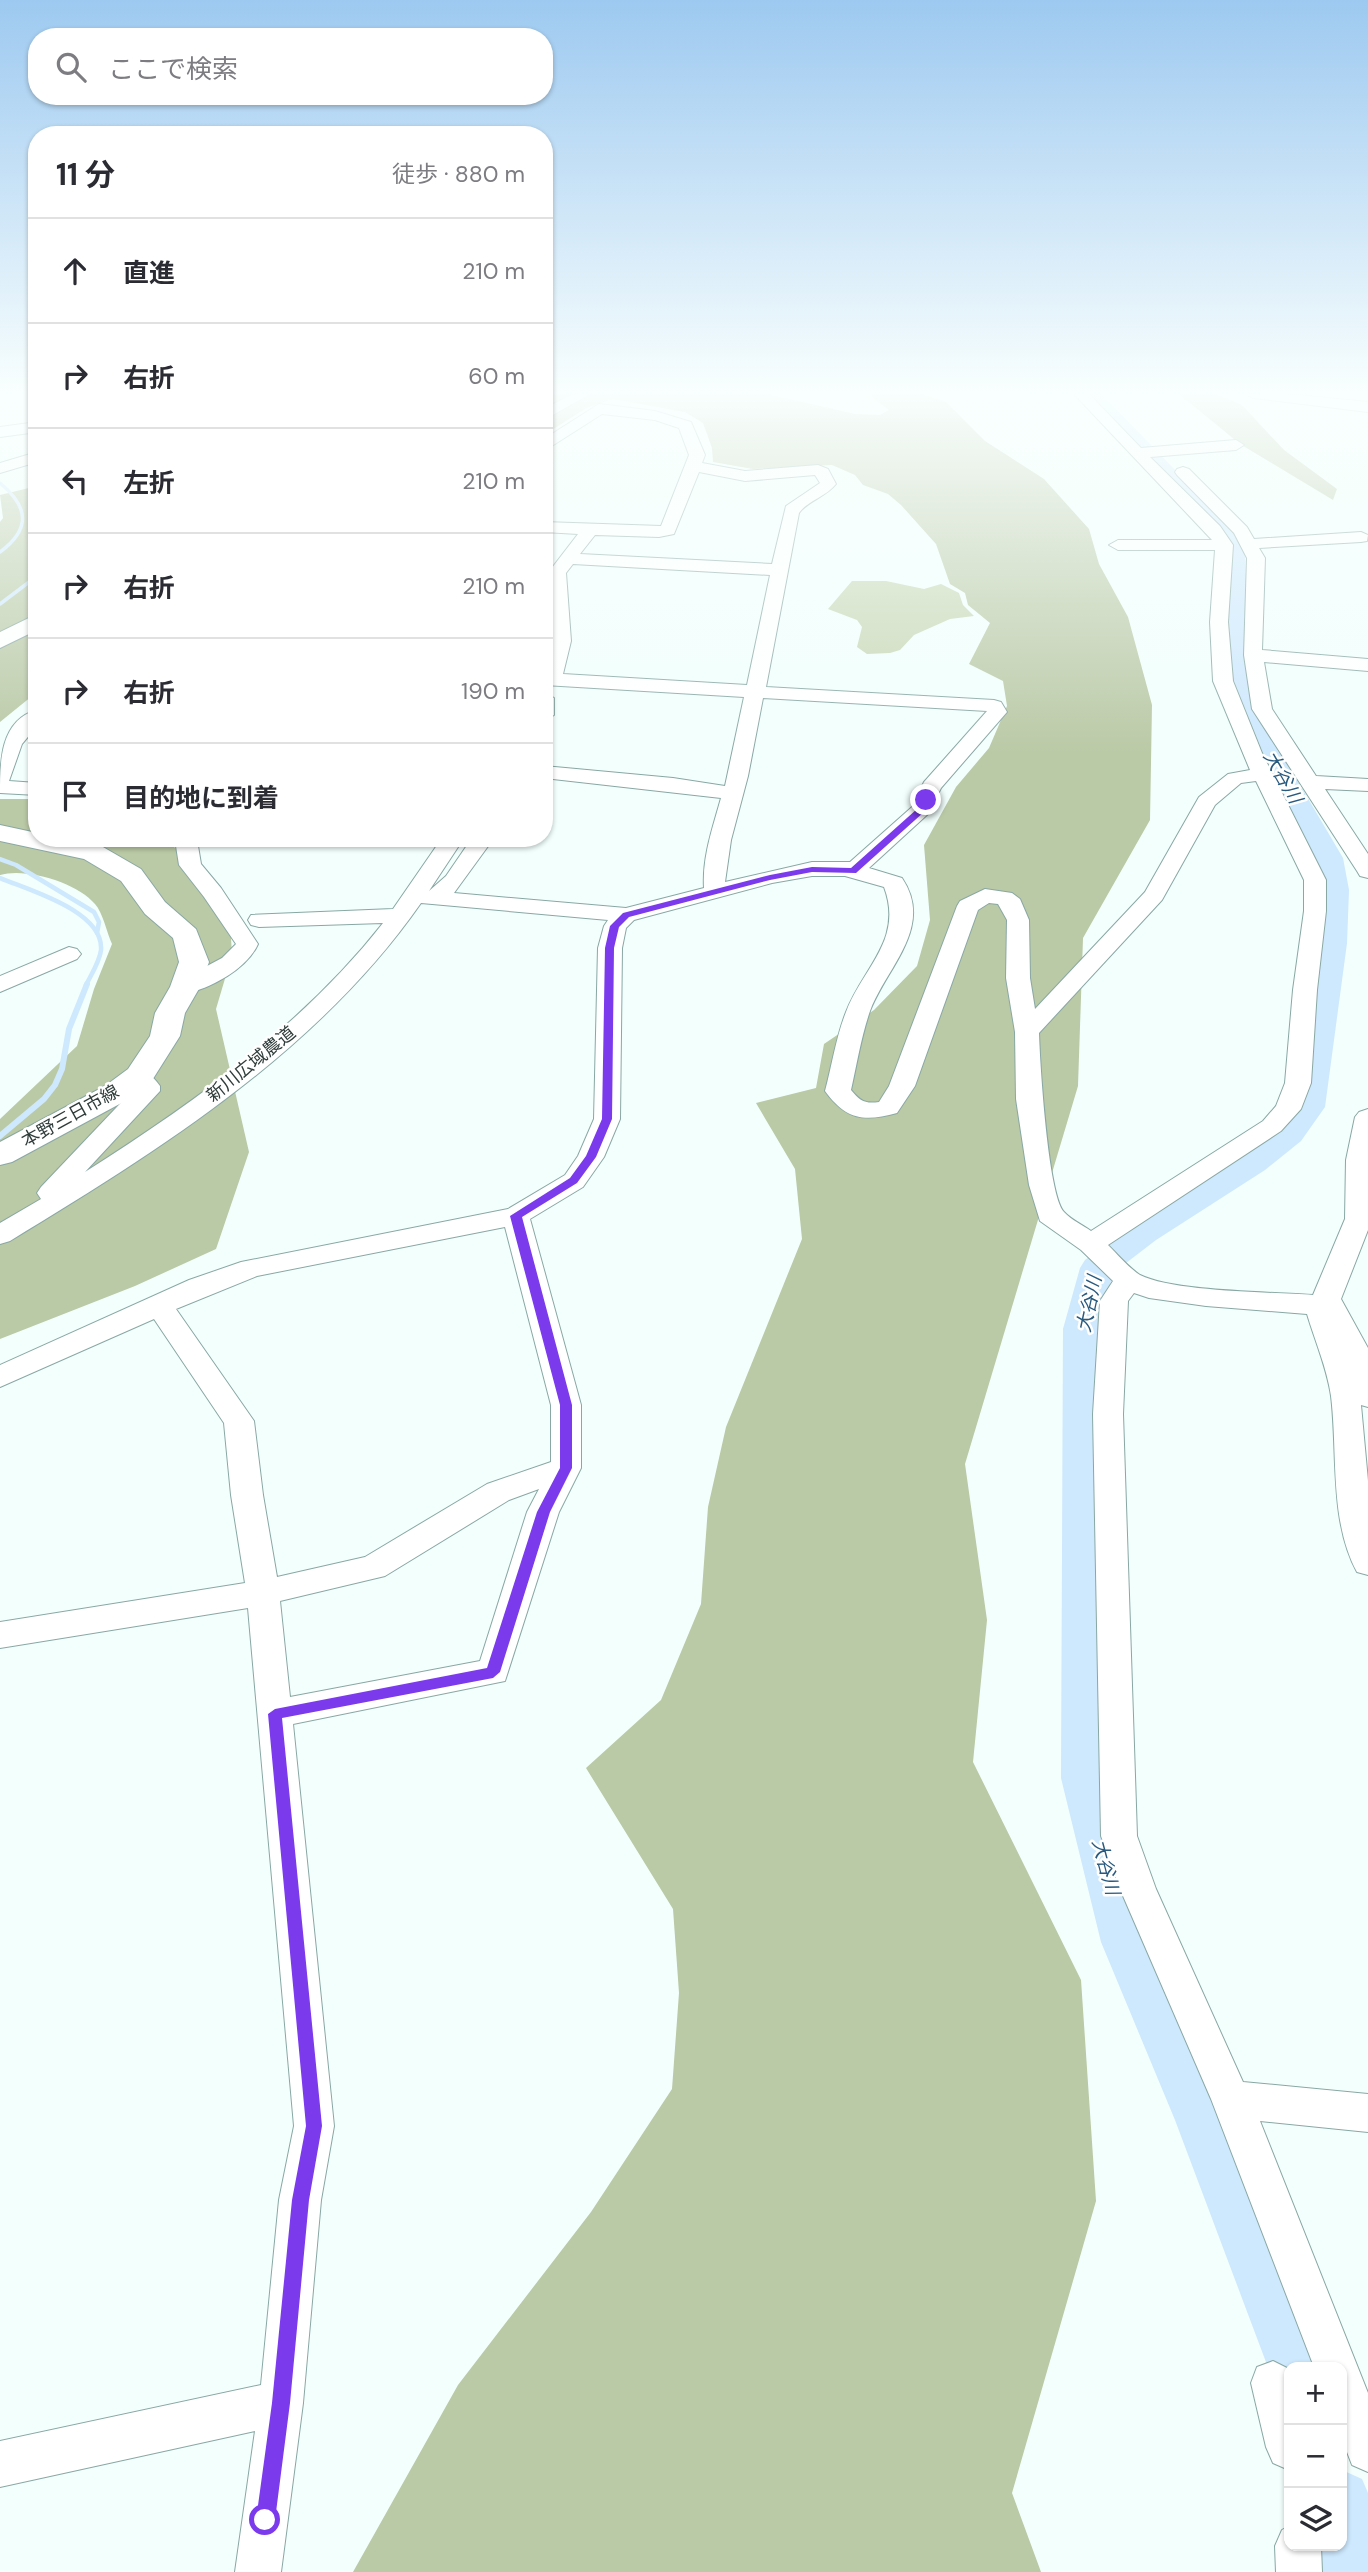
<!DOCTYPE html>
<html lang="ja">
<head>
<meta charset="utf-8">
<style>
  body { margin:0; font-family:"DM Sans","Noto Sans JP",sans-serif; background:#f7f7f7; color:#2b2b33 }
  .controls { position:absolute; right:21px; bottom:21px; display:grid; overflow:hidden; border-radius:14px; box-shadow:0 2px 5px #0004 }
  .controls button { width:63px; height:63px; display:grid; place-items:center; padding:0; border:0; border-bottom:2px solid #e1e1e2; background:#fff; color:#2b2b33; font:35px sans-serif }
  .stop { position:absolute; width:21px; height:21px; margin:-16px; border:5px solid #7c3aed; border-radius:50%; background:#fff }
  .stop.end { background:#7c3aed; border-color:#fff; box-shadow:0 2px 7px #0008 }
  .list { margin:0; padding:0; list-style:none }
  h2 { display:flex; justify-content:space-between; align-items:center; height:91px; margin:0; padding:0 28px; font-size:30px }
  h2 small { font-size:23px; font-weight:400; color:#7c7c81 }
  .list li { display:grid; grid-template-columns:46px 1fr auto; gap:21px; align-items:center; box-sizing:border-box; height:105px; padding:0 28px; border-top:2px solid #e1e1e2 }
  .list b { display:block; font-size:26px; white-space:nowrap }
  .list em { font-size:23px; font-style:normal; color:#7c7c81 }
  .icon { flex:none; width:38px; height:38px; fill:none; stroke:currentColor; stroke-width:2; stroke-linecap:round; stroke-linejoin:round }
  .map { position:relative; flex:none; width:1368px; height:2572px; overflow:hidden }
  .search { position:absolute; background:#fff; box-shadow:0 2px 5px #0004; left:28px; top:28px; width:525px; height:77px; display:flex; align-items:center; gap:18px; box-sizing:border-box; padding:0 24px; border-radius:28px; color:#7c7c81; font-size:26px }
  .panel { position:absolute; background:#fff; box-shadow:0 2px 5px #0004; left:28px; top:126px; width:525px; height:721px; border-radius:28px }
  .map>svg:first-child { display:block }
  .green { fill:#c8d7b5 }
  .forest { fill:#bac9a6 }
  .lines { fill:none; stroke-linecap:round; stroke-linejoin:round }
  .stream-far2 { stroke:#cee8fd; stroke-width:3.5 }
  .stream-far1 { stroke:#cee8fd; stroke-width:4.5 }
  .stream { stroke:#cee8fd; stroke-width:6 }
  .river { fill:#cee8fd; fill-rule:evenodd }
  .minor-casing { stroke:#89a8a3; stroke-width:2 }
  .major-casing { stroke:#89a8a3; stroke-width:2 }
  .minor { fill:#fff; fill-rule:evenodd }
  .major { fill:#fff; fill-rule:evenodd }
  .route { fill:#7c3aed }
  .labels { text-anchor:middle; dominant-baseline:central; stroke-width:5; stroke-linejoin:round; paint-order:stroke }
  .street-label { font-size:18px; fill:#2f3c3a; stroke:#fff }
  .water-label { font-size:19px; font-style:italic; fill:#28597e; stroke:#fff }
</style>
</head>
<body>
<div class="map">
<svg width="1368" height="2572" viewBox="0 0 1368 2572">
  <rect width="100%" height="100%" fill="#f2fffd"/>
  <g class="green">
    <path d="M 852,581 L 886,581 L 924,589 L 941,584 L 959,593 L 963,605 L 974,616 L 950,619 L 914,635 L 900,650 L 890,653 L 867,654 L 857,647 L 862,627 L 857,620 L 828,609 Z"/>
    <path d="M 1354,2495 L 1367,2495 L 1368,2497 L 1368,2572 L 1359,2572 Z"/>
  </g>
  <g class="forest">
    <path d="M 544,394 L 767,394 L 855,414 L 880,415 L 889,410 L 868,394 L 922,394 L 946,402 L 985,441 L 1044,479 L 1089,529 L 1099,564 L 1128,617 L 1152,705 L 1150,820 L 1083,938 L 1078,1086 L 965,1464 L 987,1620 L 973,1762 L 1081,1980 L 1096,2201 L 1012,2493 L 1041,2572 L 353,2572 L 458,2385 L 591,2212 L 672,2089 L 679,1993 L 673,1909 L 586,1768 L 661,1700 L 701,1604 L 708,1507 L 726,1427 L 802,1239 L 795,1169 L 756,1103 L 816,1088 L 824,1044 L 874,1010 L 917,966 L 930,920 L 924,845 L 956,787 L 989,748 L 1007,706 L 1003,681 L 969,664 L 990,623 L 968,605 L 965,593 L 950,584 L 936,544 L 901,505 L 888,494 L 863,485 L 855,475 L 832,465 L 753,469 L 713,462 L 712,448 L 703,423 L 685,412 L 613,399 L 588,407 L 544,435 Z"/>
    <path d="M 1179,394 L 1216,394 L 1242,405 L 1284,450 L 1337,489 L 1333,500 L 1240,444 Z"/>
    <path d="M 37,486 L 37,692 L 0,722 L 0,522 L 3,518 L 0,495 Z"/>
    <path d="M 0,799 L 37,799 L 37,838 L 164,838 L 193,864 L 230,920 L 232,955 L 216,1009 L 249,1152 L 216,1249 L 135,1286 L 0,1339 L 0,1119 L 77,1046 L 94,989 L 112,944 C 107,933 103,913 95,904 C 78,883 26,867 0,875 Z"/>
  </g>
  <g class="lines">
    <g class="stream-far2">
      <path d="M 0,483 C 29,507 31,529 0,552"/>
      <path d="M 0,604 L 37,576"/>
    </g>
    <g class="stream-far1">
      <path d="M 0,859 L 16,865 L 94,912 L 99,922 L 97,933"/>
      <path d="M 0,878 C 28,890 104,911 101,950 C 100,961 91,975 86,985"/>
    </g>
    <path class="stream" d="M 0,1136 L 44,1099 L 55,1085 L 62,1069 L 69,1029 L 87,984"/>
    <g class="river">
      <path d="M 1082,394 L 1101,394 L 1225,521 L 1245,547 L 1249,682 L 1263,722 L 1343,858 L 1349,890 L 1347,943 L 1325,1107 L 1301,1141 L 1265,1170 L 1156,1240 L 1113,1273 L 1099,1329 L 1105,1778 L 1149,1942 L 1225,2120 L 1321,2367 L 1289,2367 L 1289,2392 L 1275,2386 L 1175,2120 L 1101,1942 L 1061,1778 L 1063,1329 L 1080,1268 L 1085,1260 C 1101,1248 1116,1235 1132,1224 C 1186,1187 1255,1161 1293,1107 L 1319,943 L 1321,890 L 1315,858 L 1239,722 L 1225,682 L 1223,547 L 1211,529 Z"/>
      <path d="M 1342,2470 L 1362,2479 L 1368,2493 L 1368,2572 L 1317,2572 L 1316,2546 L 1342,2546 Z"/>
    </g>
    <g class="minor-casing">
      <g id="minor">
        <path d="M 573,394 L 590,394 L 544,420 L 544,409 Z"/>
        <path d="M 1074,394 L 1089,394 L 1141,448 L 1236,440 L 1244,445 L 1236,450 L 1150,457 L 1220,526 L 1233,545 L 1228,622 L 1233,681 L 1262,753 L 1326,880 L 1326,911 L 1317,990 L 1311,1083 L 1301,1109 L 1281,1131 L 1108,1245 C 1118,1255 1129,1268 1140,1275 C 1174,1292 1272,1292 1313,1295 L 1345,1219 L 1346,1160 L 1355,1117 L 1359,1112 L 1368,1109 L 1368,1230 L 1341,1299 L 1368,1348 L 1368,1407 L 1361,1405 L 1368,1481 L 1368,1575 L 1357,1572 C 1329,1521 1338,1452 1331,1396 C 1327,1368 1315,1341 1307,1314 L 1206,1306 L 1149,1298 L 1134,1293 L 1128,1301 L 1123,1414 L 1137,1836 L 1156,1889 L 1243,2082 L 1368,2094 L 1368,2132 L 1260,2121 L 1368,2393 L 1368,2472 L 1352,2465 L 1342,2439 L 1342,2367 L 1314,2367 L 1211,2099 L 1120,1889 L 1101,1836 L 1093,1414 L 1100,1301 L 1113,1281 L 1081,1250 L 1040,1221 L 1029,1185 L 1016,1099 L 1015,1032 L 1006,978 L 1007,920 L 998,904 L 989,903 L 978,910 L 915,1086 L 897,1113 C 864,1122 846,1120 825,1091 C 832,1065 836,1037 846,1012 C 863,967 904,940 884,887 L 845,876 L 812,876 L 772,883 L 634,920 L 626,928 L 622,948 L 620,1119 L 604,1157 L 583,1187 L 530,1219 L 581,1405 L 581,1468 L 559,1512 L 505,1681 L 293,1724 L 334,2126 L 321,2200 L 303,2403 L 281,2572 L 235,2572 L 255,2431 L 0,2487 L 0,2441 L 261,2385 L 279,2200 L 294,2126 L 248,1608 L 0,1648 L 0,1622 L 245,1583 L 231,1495 L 224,1423 L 154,1319 L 0,1387 L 0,1365 L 189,1280 L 241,1262 L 508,1209 L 565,1175 L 578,1156 L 594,1119 L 598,948 L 604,926 L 608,920 L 421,903 C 318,1051 161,1149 10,1241 L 0,1244 L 0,1223 L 41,1199 L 37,1193 L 41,1187 L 134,1089 L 126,1077 L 129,1072 C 144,1068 151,1074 160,1086 L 160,1091 L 85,1172 C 194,1103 303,1025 383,923 L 259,927 L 251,925 L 248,920 L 251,915 L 393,909 L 442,838 L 464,838 L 429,891 L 446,876 L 472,838 L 494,838 L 454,893 L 626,908 L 704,888 C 702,857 713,827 721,798 L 544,778 L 544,766 L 673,778 L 725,786 L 744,697 L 544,685 L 544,672 L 553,641 L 548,573 L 578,534 L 544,532 L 544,522 L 661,526 L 689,455 L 679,428 L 655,420 L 602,414 L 544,451 L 544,439 L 599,404 L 655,411 L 691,422 L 705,455 L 702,463 L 745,471 L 818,465 L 828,469 L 836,484 C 826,497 807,501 799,513 L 766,687 L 994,700 L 1001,702 L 1007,712 L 941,788 L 928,814 L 869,868 L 902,878 C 935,927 886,968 870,1011 C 861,1037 857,1064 851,1090 C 860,1101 865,1104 879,1102 L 889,1086 L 957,906 L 960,901 L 985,889 L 1012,893 L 1020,899 L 1029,920 L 1030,978 L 1035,1009 L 1145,892 L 1199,797 L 1228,774 L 1250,770 L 1213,681 L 1210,622 L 1215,550 L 1118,550 L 1109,545 L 1118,540 L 1212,540 ZM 699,472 L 745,481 L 815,475 L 820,483 L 786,506 L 772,564 L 580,554 L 595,535 L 659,537 L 674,534 ZM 573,564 L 770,575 L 747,685 L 563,674 L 571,641 L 566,573 ZM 763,698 L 987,711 L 924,782 L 912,807 L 850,862 L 812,862 L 725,882 L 731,840 L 748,776 ZM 1256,781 L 1304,880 L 1304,911 L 1293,990 L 1285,1083 L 1276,1106 L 1263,1121 L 1091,1231 C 1083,1225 1071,1220 1064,1212 C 1048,1195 1040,1063 1039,1033 L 1162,900 L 1215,805 L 1241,783 ZM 505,1227 L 551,1405 L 551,1462 L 487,1484 L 365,1557 L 277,1577 L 263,1495 L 254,1421 L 176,1309 L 257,1276 ZM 539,1489 L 527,1512 L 480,1661 L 290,1697 L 280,1601 L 385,1576 L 509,1500 Z"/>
        <path d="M 1246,394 L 1288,394 L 1368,402 L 1368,412 L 1253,398 Z"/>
        <path d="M 37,422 L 37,432 L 0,437 L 0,427 Z"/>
        <path d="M 37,452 L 37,462 L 0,473 L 0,463 Z"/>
        <path d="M 1183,467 L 1189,469 L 1247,527 L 1254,539 L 1361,532 L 1368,535 L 1367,541 L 1361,542 L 1259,548 L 1265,558 L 1262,650 L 1368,659 L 1368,671 L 1264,662 L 1272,709 L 1316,776 L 1368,779 L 1368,791 L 1325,789 L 1368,854 L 1368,878 L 1360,876 L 1357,871 L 1252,709 L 1244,655 L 1247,558 L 1234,533 L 1177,475 L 1175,472 L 1177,469 Z"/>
        <path d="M 544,692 L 554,698 L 554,715 L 544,721 Z"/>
        <path d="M 37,710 L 37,726 L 22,744 L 9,781 L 37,783 L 37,795 L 0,793 C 0,762 0,720 37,710 Z"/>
        <path d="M 178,838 L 200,838 L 198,846 L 201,864 L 221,888 L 258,944 C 247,969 211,988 185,994 L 177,992 L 173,987 L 177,982 L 222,958 L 236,944 L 204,897 L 179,865 L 176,846 Z"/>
        <path d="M 69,947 L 77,949 L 81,954 L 77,959 L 0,992 L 0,976 Z"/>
        <path d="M 1273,2361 L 1289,2369 L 1289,2470 L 1273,2463 L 1266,2447 L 1251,2383 L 1257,2367 Z"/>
        <path d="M 1289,2526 L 1289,2546 L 1321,2546 L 1322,2572 L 1276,2572 L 1275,2546 L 1282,2530 Z"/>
      </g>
    </g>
    <g class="major-casing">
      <g id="major">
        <path d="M 37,614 L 37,630 L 0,648 L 0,632 Z"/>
        <path d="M 0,825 L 37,833 L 37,838 L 62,838 L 103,847 L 141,869 L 165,902 L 196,929 L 209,962 L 200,987 L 185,1013 L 180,1036 L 151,1082 L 127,1100 L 12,1162 L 0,1165 L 0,1142 L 105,1086 L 128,1069 L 150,1036 L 155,1013 L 170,987 L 179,962 L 173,938 L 145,914 L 121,881 L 84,859 L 0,841 Z"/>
      </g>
    </g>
    <use href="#minor" class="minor"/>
    <use href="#major" class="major"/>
  </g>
  <linearGradient id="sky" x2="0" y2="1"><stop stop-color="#9dc9f0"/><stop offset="0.52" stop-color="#f9fffe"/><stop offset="1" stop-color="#f9fffe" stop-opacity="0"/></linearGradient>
  <rect width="1368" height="754" fill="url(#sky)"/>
  <path class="route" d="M 923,798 L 931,800 L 924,812 L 856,873 L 812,872 L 770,880 L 629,917 L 619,927 L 614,948 L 612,1119 L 596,1157 L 577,1183 L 522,1217 L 572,1405 L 572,1468 L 550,1512 L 500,1672 L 493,1678 L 282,1718 L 322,2126 L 309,2200 L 290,2403 L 275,2520 L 272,2527 L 265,2529 L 259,2527 L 256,2520 L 272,2403 L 292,2200 L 306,2126 L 268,1714 L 275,1709 L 487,1668 L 537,1512 L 560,1468 L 560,1405 L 510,1216 L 570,1178 L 586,1156 L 602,1119 L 605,948 L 610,926 L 623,913 L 770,875 L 812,867 L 851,868 L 917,809 Z"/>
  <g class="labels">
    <g class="street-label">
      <text transform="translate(251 1064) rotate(-39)">新川広域農道</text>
      <text transform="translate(70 1116) rotate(-29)">本野三日市線</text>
    </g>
    <g class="water-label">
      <text transform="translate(1283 777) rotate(60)">大谷川</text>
      <text transform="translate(1089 1304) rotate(-78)">大谷川</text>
      <text transform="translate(1106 1867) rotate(75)">大谷川</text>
    </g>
  </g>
</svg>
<div class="controls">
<button>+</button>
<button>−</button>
<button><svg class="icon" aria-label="layers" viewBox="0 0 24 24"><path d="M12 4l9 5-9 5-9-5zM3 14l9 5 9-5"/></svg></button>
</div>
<div class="stop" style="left:265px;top:2520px"></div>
<div class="stop end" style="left:926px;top:800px"></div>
<div class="search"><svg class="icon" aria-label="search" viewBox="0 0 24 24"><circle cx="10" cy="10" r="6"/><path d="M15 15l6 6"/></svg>ここで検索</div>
<section class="panel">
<h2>11 分<small>徒歩 · 880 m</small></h2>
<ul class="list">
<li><svg class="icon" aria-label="ahead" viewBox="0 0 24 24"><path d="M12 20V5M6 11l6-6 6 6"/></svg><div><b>直進</b></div><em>210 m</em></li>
<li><svg class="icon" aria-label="right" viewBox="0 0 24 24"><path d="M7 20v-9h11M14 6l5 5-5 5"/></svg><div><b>右折</b></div><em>60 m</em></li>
<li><svg class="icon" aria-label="left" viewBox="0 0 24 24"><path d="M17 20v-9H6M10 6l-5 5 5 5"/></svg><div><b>左折</b></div><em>210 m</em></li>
<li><svg class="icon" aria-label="right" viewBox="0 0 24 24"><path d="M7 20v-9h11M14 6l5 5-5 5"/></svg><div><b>右折</b></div><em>210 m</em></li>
<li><svg class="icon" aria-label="right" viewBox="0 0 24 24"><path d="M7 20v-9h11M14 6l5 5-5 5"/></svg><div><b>右折</b></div><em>190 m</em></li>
<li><svg class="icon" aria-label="arrive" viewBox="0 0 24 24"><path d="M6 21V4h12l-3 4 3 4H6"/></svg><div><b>目的地に到着</b></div></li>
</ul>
</section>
</div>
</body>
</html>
